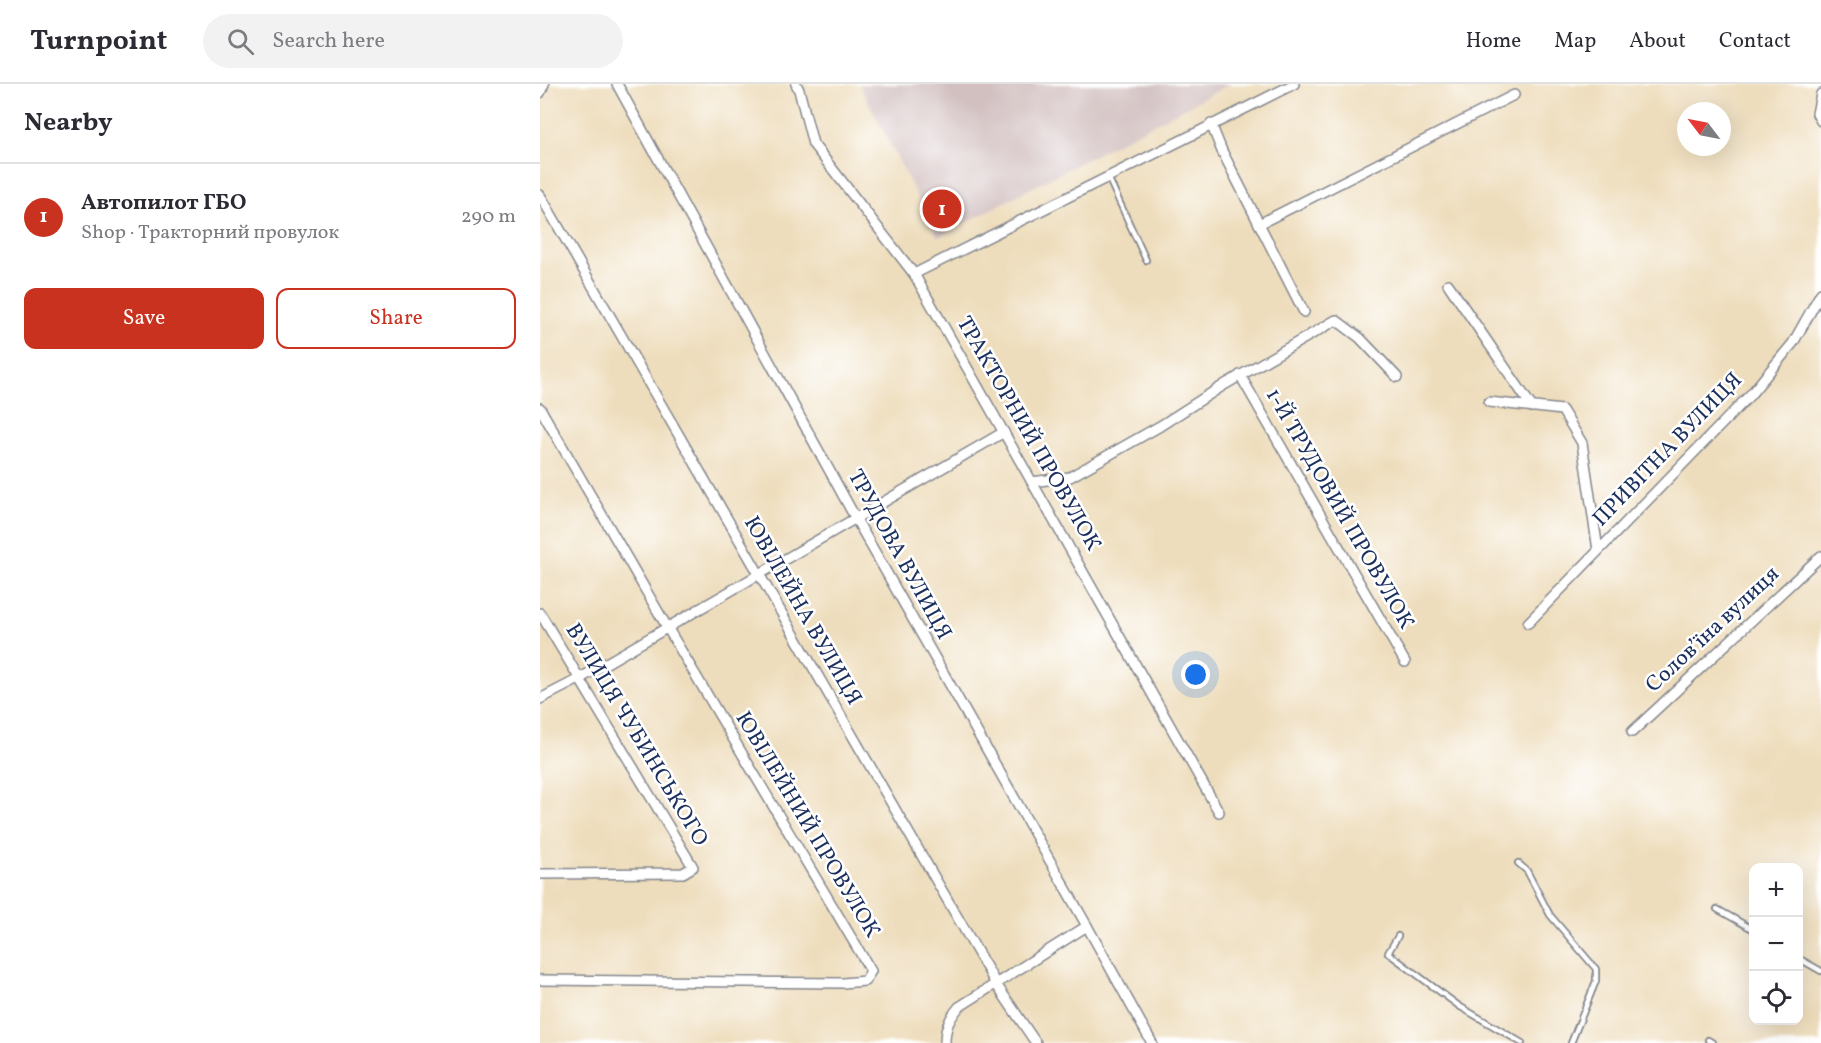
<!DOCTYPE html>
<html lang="en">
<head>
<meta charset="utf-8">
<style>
  body { margin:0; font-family:Vollkorn,serif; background:#f2f2f3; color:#2b2b33 }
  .controls { position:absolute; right:18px; bottom:18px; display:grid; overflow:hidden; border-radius:12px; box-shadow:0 6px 24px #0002 }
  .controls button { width:54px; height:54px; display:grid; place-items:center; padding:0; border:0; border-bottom:2px solid #e1e1e2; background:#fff; color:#2b2b33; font:30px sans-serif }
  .compass { position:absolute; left:1137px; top:18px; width:54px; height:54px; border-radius:50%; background:#fff; box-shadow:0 6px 24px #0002; rotate:302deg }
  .you { position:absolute; left:656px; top:591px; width:21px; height:21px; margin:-15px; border:4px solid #fff; border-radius:50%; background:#1a73e8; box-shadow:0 0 0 9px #1a73e833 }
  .badge { display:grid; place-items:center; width:39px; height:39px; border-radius:50%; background:#c8321e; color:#fff; font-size:20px; font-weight:700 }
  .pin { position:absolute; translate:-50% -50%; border:3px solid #fff; box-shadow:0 2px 6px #0006 }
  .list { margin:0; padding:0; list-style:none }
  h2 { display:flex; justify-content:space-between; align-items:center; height:78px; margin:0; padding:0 24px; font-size:26px }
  h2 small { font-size:20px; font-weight:400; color:#7c7c81 }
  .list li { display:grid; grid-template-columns:39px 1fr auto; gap:18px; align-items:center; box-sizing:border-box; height:108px; padding:0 24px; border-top:2px solid #e1e1e2 }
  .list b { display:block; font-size:22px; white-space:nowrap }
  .list p { margin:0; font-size:20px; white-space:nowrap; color:#7c7c81 }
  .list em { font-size:20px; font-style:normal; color:#7c7c81 }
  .actions { display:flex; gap:12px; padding:18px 24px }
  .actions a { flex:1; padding:14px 0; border:2px solid #c8321e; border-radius:12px; text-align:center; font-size:21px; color:#c8321e }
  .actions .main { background:#c8321e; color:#fff }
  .icon { flex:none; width:33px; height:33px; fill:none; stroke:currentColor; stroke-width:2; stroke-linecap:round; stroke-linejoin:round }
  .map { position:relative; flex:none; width:1281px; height:959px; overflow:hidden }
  header { display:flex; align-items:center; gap:36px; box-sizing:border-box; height:84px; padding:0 30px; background:#fff; border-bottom:2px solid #e1e1e2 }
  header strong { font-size:28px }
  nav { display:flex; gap:33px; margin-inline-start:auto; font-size:21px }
  .search { width:420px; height:54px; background:#f2f2f3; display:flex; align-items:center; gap:15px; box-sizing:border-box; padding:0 21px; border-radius:33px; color:#7c7c81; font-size:22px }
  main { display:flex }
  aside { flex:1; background:#fff }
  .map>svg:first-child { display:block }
  .industrial { fill:#d2bfc0 }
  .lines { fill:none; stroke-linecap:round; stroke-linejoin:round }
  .lane-casing { stroke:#84868d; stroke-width:8 }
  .street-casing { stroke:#84868d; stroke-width:12 }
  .lane { stroke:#fff; stroke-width:4.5 }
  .street { stroke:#fff; stroke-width:9 }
  .labels { text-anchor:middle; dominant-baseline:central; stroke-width:5; stroke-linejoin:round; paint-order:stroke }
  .street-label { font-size:22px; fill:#1b2f5e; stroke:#fff }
</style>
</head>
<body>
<header>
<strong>Turnpoint</strong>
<div class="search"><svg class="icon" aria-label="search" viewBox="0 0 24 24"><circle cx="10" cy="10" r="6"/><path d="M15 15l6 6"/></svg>Search here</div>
<nav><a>Home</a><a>Map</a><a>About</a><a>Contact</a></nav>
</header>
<main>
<aside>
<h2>Nearby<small></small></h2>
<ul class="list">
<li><span class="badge">1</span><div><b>Автопилот ГБО</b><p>Shop · Тракторний провулок</p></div><em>290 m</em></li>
</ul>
<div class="actions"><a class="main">Save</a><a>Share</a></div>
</aside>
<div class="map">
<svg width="1281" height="959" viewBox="0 0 1281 959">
  <rect width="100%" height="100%" fill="#fff"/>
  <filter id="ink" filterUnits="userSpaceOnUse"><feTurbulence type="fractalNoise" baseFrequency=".0167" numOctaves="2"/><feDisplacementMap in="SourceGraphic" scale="12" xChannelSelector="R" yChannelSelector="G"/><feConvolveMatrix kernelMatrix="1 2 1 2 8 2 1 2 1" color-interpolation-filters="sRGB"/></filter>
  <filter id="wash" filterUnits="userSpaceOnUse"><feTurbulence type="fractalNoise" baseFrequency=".008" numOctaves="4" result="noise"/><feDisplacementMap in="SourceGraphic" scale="24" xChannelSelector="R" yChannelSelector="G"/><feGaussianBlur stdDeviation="1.35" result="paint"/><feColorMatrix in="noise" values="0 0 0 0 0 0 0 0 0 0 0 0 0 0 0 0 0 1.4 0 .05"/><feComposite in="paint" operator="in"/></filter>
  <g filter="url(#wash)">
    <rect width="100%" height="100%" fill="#eeddbc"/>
    <path class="industrial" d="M 319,0 L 690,0 L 398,153 Z"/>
  </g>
  <g filter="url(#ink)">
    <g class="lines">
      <g class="lane-casing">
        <g id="lane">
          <path d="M 568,93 L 606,176"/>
          <path d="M 978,779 L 987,787 L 1010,831 L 1056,885 L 1056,897 L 1031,959"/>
          <path d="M 1177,825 L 1214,846"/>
          <path d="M 858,852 L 848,869 L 919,922 L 982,959"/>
          <path d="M 1258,874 L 1281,887"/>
          <path d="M 1168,956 L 1173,959"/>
        </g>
      </g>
      <g class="street-casing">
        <g id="street">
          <path d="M 77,0 L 316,435 L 547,842 L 612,959"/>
          <path d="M 256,0 L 259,6 L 273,60 L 374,190 L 679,728"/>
          <path d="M 0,9 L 4,0"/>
          <path d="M 1281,10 L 1277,30 L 1281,37"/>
          <path d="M 671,40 L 682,67 L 764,228"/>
          <path d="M 0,111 L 456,900 L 496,959"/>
          <path d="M 719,140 L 974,11"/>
          <path d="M 374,190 L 754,0"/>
          <path d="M 908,200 L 992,323"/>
          <path d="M 700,291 L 865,578"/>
          <path d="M 949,318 L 1022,326 L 1042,359 L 1058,466"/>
          <path d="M 0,324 L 127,543 L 331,887 L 325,897 L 303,899 L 0,896"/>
          <path d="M 492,398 L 530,393 L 620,342 L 684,301 L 796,236 L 820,254 L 857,293"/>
          <path d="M 0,529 L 153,783 L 143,789 L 0,790"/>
          <path d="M 988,539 L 1211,310 L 1253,259 L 1281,209"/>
          <path d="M 0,615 L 39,595 L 464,348"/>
          <path d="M 1092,648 L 1281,472"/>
          <path d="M 405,959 C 405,944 409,935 419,923 L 547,842"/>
        </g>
      </g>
      <use href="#lane" class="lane"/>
      <use href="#street" class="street"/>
    </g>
  </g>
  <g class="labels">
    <g class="street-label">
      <text transform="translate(488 350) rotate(60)">ТРАКТОРНИЙ ПРОВУЛОК</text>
      <text transform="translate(1128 366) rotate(-46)">ПРИВІТНА ВУЛИЦЯ</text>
      <text transform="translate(799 425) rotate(60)">1-Й ТРУДОВИЙ ПРОВУЛОК</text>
      <text transform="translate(359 471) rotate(61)">ТРУДОВА ВУЛИЦЯ</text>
      <text transform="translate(262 527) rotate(60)">ЮВІЛЕЙНА ВУЛИЦЯ</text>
      <text transform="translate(1173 546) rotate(-43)">Соловʼїна вулиця</text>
      <text transform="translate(96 651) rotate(59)">ВУЛИЦЯ ЧУБИНСЬКОГО</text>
      <text transform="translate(267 741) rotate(59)">ЮВІЛЕЙНИЙ ПРОВУЛОК</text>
    </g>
  </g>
</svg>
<div class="controls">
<button>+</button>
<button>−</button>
<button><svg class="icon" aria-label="locate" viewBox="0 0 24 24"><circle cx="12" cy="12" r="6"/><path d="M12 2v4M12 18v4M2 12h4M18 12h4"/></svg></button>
</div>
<svg class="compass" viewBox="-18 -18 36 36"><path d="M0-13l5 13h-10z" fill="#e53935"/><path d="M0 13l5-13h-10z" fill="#7c7c81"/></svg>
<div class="you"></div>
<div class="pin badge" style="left:402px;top:125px">1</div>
</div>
</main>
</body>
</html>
